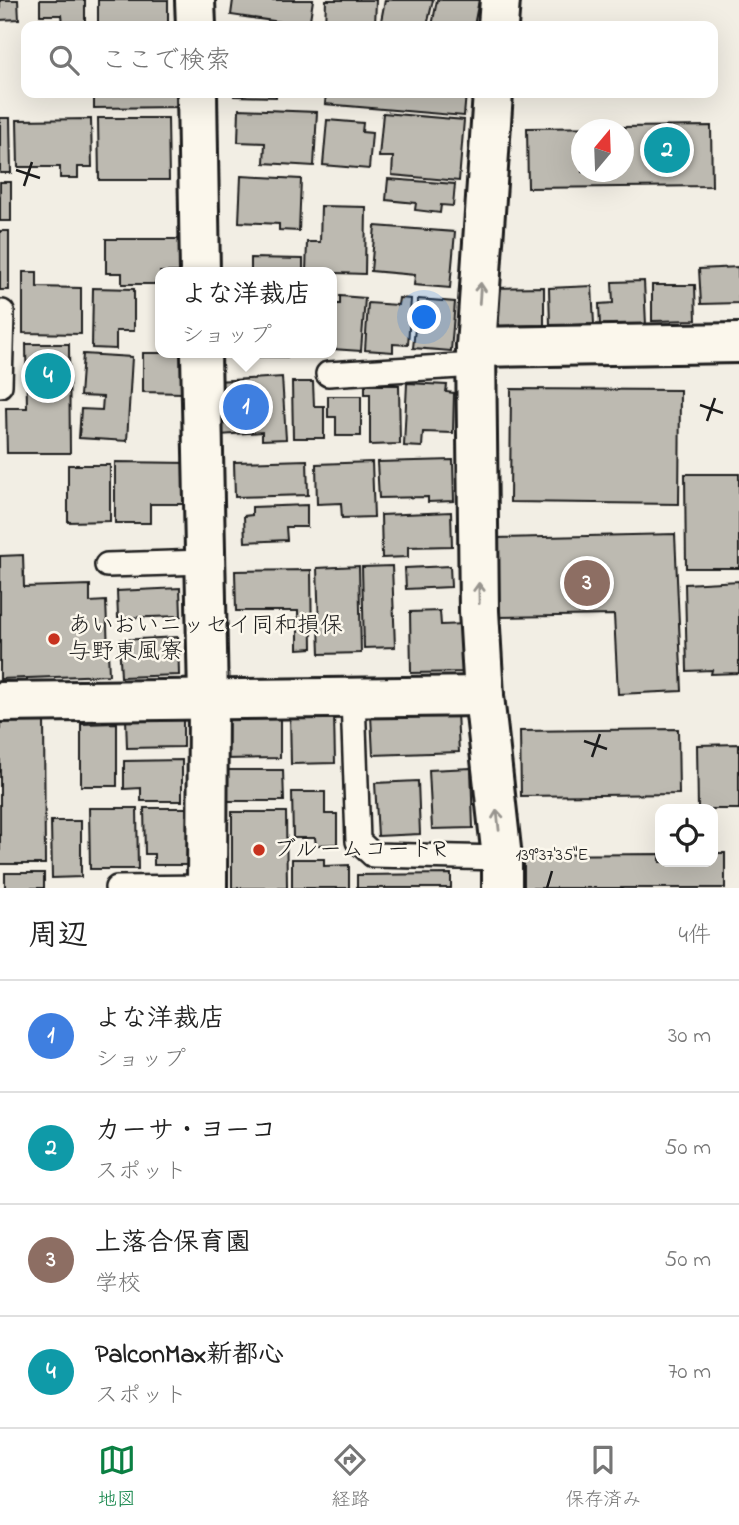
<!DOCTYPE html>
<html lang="ja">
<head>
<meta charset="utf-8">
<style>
  body { margin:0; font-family:"Indie Flower","Klee One",sans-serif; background:#f2f2f2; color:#222 }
  .controls { position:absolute; right:21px; bottom:21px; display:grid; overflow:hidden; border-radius:14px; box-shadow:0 7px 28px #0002 }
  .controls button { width:63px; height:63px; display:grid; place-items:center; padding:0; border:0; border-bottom:2px solid #e0e0e0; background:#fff; color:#222; font:35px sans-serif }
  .compass { position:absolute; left:571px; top:119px; width:63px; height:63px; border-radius:50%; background:#fff; box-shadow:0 7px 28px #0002; rotate:19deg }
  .you { position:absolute; left:425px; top:318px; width:24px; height:24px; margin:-18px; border:5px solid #fff; border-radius:50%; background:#1a73e8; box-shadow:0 0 0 10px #1a73e833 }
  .badge { display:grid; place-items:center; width:46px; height:46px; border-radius:50%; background:#0b8043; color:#fff; font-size:23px; font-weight:700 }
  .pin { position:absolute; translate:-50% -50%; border:4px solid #fff; box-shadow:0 2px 7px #0006 }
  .popup { position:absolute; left:155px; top:267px; width:182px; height:91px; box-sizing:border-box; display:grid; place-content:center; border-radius:14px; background:#fff; filter:drop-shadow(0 2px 5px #0005); font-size:23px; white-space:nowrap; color:#767676 }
  .popup b { font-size:26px; color:#222 }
  .popup::after { content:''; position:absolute; left:50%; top:100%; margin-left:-14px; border:14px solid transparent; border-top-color:#fff }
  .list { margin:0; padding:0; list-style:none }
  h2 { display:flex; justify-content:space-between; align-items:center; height:91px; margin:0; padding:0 28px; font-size:30px }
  h2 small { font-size:23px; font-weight:400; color:#767676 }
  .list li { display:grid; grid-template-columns:46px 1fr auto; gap:21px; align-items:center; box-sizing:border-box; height:112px; padding:0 28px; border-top:2px solid #e0e0e0 }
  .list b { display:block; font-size:26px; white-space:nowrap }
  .list p { margin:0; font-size:23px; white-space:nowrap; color:#767676 }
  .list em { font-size:23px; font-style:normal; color:#767676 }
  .icon { flex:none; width:38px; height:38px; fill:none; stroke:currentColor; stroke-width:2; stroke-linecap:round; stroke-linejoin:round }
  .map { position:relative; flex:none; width:739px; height:888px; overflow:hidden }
  .search { position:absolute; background:#fff; box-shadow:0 7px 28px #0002; left:21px; right:21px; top:21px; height:77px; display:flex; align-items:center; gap:18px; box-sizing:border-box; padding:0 24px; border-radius:14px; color:#767676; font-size:26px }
  .sheet { height:539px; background:#fff }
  nav { display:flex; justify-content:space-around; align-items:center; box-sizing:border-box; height:98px; border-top:2px solid #e0e0e0; background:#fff; font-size:19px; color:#767676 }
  nav a { display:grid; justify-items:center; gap:4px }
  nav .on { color:#0b8043 }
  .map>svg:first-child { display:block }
  .building { fill:#bdbab1; stroke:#1c1c1c; stroke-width:2; fill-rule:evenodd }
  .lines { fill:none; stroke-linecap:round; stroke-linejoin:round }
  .service-casing { stroke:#1c1c1c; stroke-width:28 }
  .minor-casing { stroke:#1c1c1c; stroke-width:44 }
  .service { stroke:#fbf7ec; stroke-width:23 }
  .minor { stroke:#fbf7ec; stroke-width:38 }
  .oneway { stroke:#97948e }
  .ticks { fill:none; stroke:#1c1c1c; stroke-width:2.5 }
  .poi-dot { fill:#c8321e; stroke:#fbf7ec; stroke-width:2.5 }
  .labels { text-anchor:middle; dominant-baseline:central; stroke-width:5; stroke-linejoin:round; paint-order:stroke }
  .poi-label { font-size:23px; fill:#1c1c1c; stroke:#fbf7ec; text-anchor:start }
  .ticks-label { font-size:18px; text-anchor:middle; fill:#1c1c1c; stroke:#fbf7ec; stroke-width:5; stroke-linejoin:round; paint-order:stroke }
</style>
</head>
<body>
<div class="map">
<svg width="739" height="888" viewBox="0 0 739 888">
  <rect width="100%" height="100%" fill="#f2eee4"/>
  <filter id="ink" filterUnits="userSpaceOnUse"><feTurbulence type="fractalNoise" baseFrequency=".0143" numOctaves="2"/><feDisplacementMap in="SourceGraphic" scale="14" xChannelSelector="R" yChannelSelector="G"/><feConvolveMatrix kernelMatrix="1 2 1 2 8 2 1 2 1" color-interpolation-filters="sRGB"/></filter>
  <g filter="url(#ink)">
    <g class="building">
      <path d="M 0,0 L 18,0 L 19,19 L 0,20 Z"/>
      <path d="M 40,0 L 85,0 L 85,23 L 63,24 L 62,15 L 40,15 Z"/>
      <rect x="98" y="0" width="70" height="26"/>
      <path d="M 233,0 L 313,0 L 309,26 L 231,15 Z"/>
      <path d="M 326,0 L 376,0 L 375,26 L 325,26 Z"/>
      <path d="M 385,0 L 433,0 L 427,26 L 392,26 L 392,23 L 381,21 Z"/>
      <path d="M 437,0 L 479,0 L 474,26 L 432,26 Z"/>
      <path d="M 94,93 L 180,93 L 180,107 L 94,108 Z"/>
      <path d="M 234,93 L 276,93 L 276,97 L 234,96 Z"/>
      <path d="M 326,93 L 466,93 L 464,116 L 325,104 Z"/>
      <path d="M 239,109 L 317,112 L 314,166 L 264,163 L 265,143 L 238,142 Z"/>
      <path d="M 383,113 L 464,120 L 459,181 L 392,175 L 393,157 L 379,157 Z"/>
      <path d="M 0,118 L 10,118 L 11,173 L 0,173 Z"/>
      <path d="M 98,118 L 168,118 L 169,180 L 99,180 Z"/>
      <path d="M 91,119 L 92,167 L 78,167 L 78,178 L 60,178 L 60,167 L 18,167 L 17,120 Z"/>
      <path d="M 327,120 L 363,123 L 362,132 L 372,133 L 369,169 L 323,165 Z"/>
      <path d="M 711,126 L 712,186 L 528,188 L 527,128 ZM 582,130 L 624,130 L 624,172 L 582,172 Z"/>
      <path d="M 241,176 L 301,179 L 299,231 L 279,230 L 279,224 L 239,222 Z"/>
      <path d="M 388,179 L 455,184 L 453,206 L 441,205 L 440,213 L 415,210 L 416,203 L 386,200 Z"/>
      <rect x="0" y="182" width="11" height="39"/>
      <path d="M 321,206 L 366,207 L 365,274 L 306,272 L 307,242 L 320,242 Z"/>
      <path d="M 375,226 L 455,232 L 450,288 L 414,285 L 415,275 L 371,271 Z"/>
      <rect x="0" y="231" width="9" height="59"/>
      <path d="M 106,239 L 183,239 L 183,272 L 160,272 L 160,284 L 122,284 L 122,273 L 106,273 Z"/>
      <path d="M 251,258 L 303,259 L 303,272 L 251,272 Z"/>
      <path d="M 738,267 L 739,303 L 701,304 L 699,269 Z"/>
      <path d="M 23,272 L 37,272 L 37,287 L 81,288 L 81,334 L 23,333 Z"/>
      <path d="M 644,281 L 646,325 L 600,326 L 599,304 L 613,303 L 612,282 Z"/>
      <path d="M 652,285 L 695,285 L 696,320 L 652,321 Z"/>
      <path d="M 592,286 L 594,324 L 550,326 L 549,288 Z"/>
      <path d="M 544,287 L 544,325 L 494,326 L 493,288 Z"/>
      <path d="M 93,288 L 134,289 L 134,331 L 116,331 L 116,349 L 92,348 Z"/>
      <path d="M 340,296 L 365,298 L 361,351 L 332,349 L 332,304 L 340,304 Z"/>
      <path d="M 399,298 L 411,299 L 408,345 L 393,344 L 393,352 L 365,350 L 368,303 L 398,305 Z"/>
      <path d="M 418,299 L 455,302 L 451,351 L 413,348 Z"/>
      <path d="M 26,344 L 69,344 L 70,453 L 7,453 L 6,408 L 27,408 Z"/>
      <path d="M 143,353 L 183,353 L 182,393 L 143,392 Z"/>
      <path d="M 218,353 L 288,353 L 288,357 L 218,356 Z"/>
      <path d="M 83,354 L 132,357 L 127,441 L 79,438 L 81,409 L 102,410 L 103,397 L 80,396 Z"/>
      <path d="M 282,377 L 286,439 L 262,440 L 262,432 L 220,435 L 217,381 Z"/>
      <path d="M 292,382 L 313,382 L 314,406 L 324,406 L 324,438 L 293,438 Z"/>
      <path d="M 407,383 L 447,385 L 446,392 L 454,393 L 453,433 L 423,432 L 422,447 L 404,446 Z"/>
      <path d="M 365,385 L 399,385 L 400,444 L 370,445 L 370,394 L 365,394 Z"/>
      <path d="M 511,389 L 680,390 L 679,504 L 510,502 Z"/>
      <path d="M 328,396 L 361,396 L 361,436 L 336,436 L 336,417 L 328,417 Z"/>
      <path d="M 307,460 L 308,495 L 235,497 L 234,462 Z"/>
      <path d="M 453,460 L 454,501 L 428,502 L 428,497 L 379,498 L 377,462 Z"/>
      <path d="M 115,462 L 191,463 L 191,504 L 150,504 L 150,523 L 115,523 Z"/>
      <path d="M 372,462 L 374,517 L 342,518 L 341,503 L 317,504 L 316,464 Z"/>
      <path d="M 68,465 L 110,465 L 110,521 L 68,522 Z"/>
      <path d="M 685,474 L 739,474 L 739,568 L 686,568 Z"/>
      <path d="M 307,505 L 307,527 L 286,527 L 287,540 L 245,542 L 244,516 L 252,515 L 252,507 Z"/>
      <path d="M 451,512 L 452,546 L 408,547 L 408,557 L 382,558 L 381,515 Z"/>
      <path d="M 675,534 L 682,691 L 618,694 L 614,615 L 498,617 L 496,538 Z"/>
      <path d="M 23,555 L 24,587 L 90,585 L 90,602 L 106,601 L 109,675 L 0,679 L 0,556 Z"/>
      <path d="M 359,566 L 361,653 L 320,654 L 317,568 Z"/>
      <path d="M 392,566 L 395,647 L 364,648 L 362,567 Z"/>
      <path d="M 450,566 L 451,587 L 406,589 L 405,568 Z"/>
      <path d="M 311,570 L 312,648 L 298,649 L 298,611 L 236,611 L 235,571 Z"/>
      <path d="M 739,581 L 739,673 L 711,674 L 712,670 L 687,671 L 685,584 Z"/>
      <path d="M 180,588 L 181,616 L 118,618 L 117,591 Z"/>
      <path d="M 440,611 L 441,625 L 466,624 L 468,672 L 411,673 L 410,612 Z"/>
      <path d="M 178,637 L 179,675 L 121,677 L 119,640 Z"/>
      <path d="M 223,707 L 280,709 L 280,758 L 225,759 Z"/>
      <path d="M 457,712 L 459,752 L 373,755 L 371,715 Z"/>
      <path d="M 290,714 L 334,714 L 335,763 L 291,764 Z"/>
      <path d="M 0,717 L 44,717 L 45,864 L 0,864 Z"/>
      <path d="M 183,717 L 183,747 L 127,748 L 126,718 Z"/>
      <path d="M 117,723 L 117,786 L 81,786 L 81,724 Z"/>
      <path d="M 678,729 L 679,794 L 521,796 L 520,731 Z"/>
      <path d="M 739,744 L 739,809 L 698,809 L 697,745 Z"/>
      <path d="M 182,760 L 182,801 L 141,801 L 141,788 L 124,789 L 124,761 Z"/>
      <path d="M 471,768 L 473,828 L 432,829 L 429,770 Z"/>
      <path d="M 227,770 L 283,770 L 284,801 L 228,801 Z"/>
      <path d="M 418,781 L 420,834 L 378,836 L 375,783 Z"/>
      <path d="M 292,792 L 325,792 L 325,814 L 337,814 L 337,844 L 316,845 L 315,838 L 293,838 Z"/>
      <path d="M 89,808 L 137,808 L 138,869 L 90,869 Z"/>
      <path d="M 144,808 L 191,808 L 191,865 L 154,865 L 154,854 L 145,854 Z"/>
      <path d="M 232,812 L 286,812 L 287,888 L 232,888 Z"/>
      <path d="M 51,821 L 81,821 L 81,877 L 52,878 Z"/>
      <path d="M 713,853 L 725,853 L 725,888 L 524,888 L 524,855 L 660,854 L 660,862 L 713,862 Z"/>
      <path d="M 292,859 L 324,859 L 324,866 L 349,865 L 349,888 L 292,888 Z"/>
      <rect x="5" y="873" width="39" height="15"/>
      <path d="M 451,874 L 451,888 L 357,888 L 357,875 Z"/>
    </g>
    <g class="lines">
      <g class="service-casing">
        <g id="service">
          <path d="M 0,312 L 2,312 L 0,385"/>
          <path d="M 328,374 L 476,365"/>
          <path d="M 107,565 L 205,562"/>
          <path d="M 353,698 L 358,841 L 373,855 L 502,858"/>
          <path d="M 117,888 L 207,887"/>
        </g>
      </g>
      <g class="minor-casing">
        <g id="minor">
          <path d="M 195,0 L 196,26"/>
          <path d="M 498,26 L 500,0"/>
          <path d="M 197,93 L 200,272"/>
          <path d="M 493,93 L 476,347 L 479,611 L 484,696 L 502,858 L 502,888"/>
          <path d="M 476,347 L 739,343"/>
          <path d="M 201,353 L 208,699 L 207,888"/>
          <path d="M 0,702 L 484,696"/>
        </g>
      </g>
      <use href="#service" class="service"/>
      <use href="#minor" class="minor"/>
    </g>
    <defs><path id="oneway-shaft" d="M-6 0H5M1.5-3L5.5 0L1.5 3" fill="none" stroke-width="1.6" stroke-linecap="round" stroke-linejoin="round" transform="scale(1.75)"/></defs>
    <g class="oneway">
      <use href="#oneway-shaft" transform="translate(480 293) rotate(-86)"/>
      <use href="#oneway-shaft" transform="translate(479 593) rotate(-91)"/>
      <use href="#oneway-shaft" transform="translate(498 820) rotate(-96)"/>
    </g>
  </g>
  <path class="ticks" d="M 16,170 L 40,178M 24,186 L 32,162M 700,405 L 723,413M 707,421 L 715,398M 584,741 L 607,749M 592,757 L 600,734M 547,888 L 552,871"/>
  <g class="poi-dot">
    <circle cx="54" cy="639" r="7"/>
    <circle cx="259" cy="850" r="7"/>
  </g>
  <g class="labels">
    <g class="poi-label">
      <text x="68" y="626">あいおいニッセイ同和損保<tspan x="68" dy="26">与野東風寮</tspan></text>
      <text x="273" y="850">ブルームコートR</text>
    </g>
  </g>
  <g class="ticks-label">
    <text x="552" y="860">139°37'35"E</text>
  </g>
</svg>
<div class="controls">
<button><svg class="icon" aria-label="locate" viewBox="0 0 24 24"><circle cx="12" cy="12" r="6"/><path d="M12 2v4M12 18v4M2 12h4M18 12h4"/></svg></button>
</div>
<svg class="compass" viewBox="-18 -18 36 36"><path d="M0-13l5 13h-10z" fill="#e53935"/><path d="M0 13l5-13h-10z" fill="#767676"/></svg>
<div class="you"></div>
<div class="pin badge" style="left:246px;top:407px;background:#3f7fe0">1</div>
<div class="popup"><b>よな洋裁店</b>ショップ</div>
<div class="pin badge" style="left:667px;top:150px;background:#0f9aa8">2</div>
<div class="pin badge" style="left:587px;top:583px;background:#8d6e63">3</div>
<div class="pin badge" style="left:48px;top:376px;background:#0f9aa8">4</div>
<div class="search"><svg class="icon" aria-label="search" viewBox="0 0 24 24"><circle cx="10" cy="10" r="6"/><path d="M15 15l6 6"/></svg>ここで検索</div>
</div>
<section class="sheet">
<h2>周辺<small>4件</small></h2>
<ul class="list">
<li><span class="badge" style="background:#3f7fe0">1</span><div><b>よな洋裁店</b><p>ショップ</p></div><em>30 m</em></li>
<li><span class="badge" style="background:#0f9aa8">2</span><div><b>カーサ・ヨーコ</b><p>スポット</p></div><em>50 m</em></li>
<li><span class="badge" style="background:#8d6e63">3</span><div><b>上落合保育園</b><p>学校</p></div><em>50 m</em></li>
<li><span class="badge" style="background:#0f9aa8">4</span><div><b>PalconMax新都心</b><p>スポット</p></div><em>70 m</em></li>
</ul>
</section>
<nav>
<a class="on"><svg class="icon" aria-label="map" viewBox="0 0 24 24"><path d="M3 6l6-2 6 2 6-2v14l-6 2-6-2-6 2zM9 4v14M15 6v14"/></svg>地図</a>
<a><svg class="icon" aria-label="directions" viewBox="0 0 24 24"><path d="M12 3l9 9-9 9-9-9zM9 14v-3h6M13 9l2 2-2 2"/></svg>経路</a>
<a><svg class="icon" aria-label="saved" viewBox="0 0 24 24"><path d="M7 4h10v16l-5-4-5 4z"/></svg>保存済み</a>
</nav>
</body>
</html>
